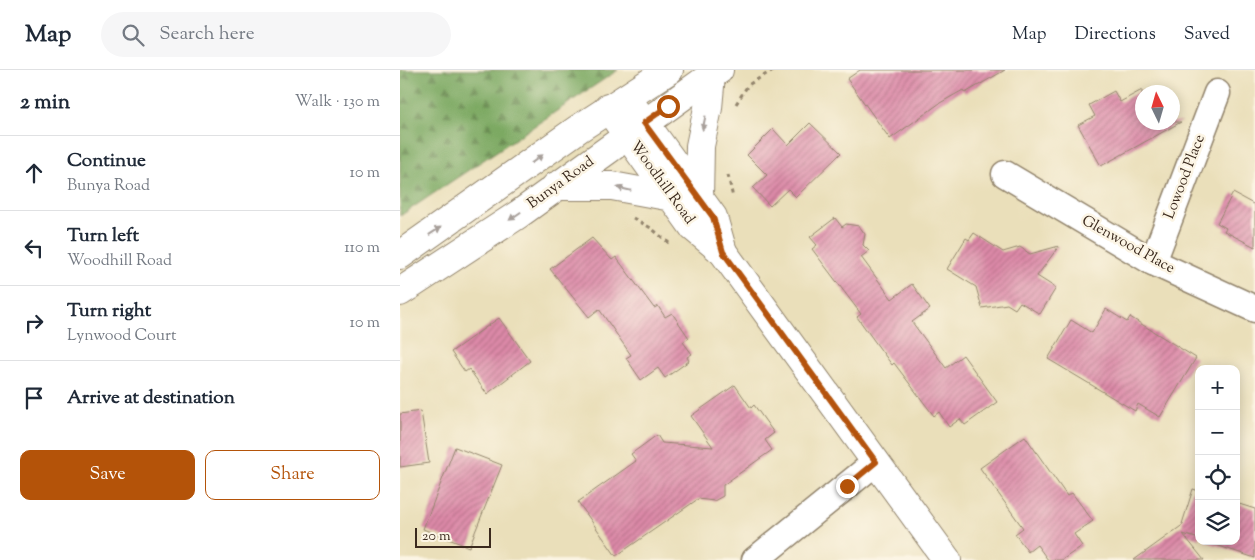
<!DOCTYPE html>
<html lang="en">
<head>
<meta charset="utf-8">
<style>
  body { margin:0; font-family:"Sorts Mill Goudy",serif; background:#f6f6f7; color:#1f2937 }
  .controls { position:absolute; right:15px; bottom:15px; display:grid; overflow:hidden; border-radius:10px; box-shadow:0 2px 12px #0003 }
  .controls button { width:45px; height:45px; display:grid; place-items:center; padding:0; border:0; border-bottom:1px solid #e0e1e3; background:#fff; color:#1f2937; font:25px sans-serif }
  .compass { position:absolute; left:735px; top:15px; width:45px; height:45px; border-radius:50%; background:#fff; box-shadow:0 2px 12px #0003; rotate:355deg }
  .scale { position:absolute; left:15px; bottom:12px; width:76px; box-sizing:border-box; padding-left:5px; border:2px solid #3b2a1e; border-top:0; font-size:14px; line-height:18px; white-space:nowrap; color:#3b2a1e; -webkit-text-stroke:4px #fcf5e5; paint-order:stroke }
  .stop { position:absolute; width:15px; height:15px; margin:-11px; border:4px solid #b45309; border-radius:50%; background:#fff }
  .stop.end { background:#b45309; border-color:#fff; box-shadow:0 1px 5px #0008 }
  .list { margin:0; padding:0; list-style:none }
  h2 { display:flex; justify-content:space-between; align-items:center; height:65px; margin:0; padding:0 20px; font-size:21px }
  h2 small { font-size:16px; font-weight:400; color:#747a83 }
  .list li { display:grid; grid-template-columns:32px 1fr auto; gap:15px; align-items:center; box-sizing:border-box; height:75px; padding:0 20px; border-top:1px solid #e0e1e3 }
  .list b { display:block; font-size:19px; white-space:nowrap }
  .list p { margin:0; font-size:16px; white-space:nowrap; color:#747a83 }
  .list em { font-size:16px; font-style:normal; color:#747a83 }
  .actions { display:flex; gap:10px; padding:15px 20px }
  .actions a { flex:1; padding:11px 0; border:1px solid #b45309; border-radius:10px; text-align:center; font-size:18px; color:#b45309 }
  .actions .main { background:#b45309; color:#fff }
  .icon { flex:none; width:28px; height:28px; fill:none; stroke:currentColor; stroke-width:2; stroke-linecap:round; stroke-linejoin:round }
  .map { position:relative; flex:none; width:855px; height:490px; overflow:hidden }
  header { display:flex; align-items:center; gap:30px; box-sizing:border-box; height:70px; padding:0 25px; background:#fff; border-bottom:1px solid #e0e1e3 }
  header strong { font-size:24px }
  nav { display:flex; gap:28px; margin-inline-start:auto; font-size:18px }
  .search { width:350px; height:45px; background:#f6f6f7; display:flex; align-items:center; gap:12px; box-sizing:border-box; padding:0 18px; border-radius:28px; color:#747a83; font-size:19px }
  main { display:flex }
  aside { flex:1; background:#fff }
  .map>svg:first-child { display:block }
  .forest { fill:url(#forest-firs); stroke:#5c6a40 }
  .building { fill:url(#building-hatch) }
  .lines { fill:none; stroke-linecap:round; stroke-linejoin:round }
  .street-casing { stroke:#92846c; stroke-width:29 }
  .secondary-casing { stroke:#92846c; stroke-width:30 }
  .path { stroke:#92846c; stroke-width:3; stroke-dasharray:4 4; stroke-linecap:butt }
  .street { stroke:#fff; stroke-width:26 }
  .secondary { stroke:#fff; stroke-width:28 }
  .oneway { fill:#a79f9a }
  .route { stroke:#b45309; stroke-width:6 }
  .labels { text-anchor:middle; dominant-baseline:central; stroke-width:5; stroke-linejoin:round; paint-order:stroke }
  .street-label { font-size:15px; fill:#3b2a1e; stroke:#fcf5e5 }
</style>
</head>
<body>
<header>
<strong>Map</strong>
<div class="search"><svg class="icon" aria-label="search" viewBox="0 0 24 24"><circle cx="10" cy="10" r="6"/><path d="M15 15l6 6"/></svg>Search here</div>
<nav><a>Map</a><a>Directions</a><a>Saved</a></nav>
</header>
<main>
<aside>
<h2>2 min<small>Walk · 130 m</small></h2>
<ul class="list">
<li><svg class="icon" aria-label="ahead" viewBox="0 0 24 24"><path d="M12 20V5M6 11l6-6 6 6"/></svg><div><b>Continue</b><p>Bunya Road</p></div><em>10 m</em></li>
<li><svg class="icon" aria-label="left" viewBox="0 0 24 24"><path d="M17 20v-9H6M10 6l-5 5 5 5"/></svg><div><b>Turn left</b><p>Woodhill Road</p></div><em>110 m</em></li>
<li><svg class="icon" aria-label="right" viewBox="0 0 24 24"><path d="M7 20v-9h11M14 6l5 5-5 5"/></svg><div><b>Turn right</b><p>Lynwood Court</p></div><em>10 m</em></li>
<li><svg class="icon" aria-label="arrive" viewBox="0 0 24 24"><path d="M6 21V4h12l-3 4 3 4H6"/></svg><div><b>Arrive at destination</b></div></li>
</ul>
<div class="actions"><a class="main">Save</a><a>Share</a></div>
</aside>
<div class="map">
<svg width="855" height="490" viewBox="0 0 855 490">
  <defs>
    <pattern id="forest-firs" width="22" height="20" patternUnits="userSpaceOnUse" patternTransform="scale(1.25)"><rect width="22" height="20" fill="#7ca962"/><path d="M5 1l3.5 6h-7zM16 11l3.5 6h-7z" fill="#678a50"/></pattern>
    <pattern id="building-hatch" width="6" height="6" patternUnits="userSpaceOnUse" patternTransform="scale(1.25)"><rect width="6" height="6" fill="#dc89a8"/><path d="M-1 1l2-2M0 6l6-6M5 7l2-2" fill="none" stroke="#b47088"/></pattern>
  </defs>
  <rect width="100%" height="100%" fill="#fcf5e5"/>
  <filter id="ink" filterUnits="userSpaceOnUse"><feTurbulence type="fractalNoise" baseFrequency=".02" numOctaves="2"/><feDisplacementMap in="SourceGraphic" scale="10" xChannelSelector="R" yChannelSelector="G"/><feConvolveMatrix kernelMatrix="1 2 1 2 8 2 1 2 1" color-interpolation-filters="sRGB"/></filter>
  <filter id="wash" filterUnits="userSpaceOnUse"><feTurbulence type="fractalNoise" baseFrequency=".0096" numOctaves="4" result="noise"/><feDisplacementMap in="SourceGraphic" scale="20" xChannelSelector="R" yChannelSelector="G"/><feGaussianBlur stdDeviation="1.12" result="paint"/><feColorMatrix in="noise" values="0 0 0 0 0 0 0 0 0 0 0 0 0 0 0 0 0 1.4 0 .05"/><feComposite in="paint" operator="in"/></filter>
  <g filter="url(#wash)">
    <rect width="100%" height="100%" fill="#eadfba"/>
    <path class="forest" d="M 0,0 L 218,0 L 0,146 Z"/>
    <g id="blocks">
      <g class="building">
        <path d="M 460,0 L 605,0 L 565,23 L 563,20 L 540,33 L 490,69 L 447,9 Z"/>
        <path d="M 742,20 L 742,52 L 781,52 L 701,96 L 678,55 L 695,46 L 689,35 L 714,21 L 720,32 Z"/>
        <path d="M 410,53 L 441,83 L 396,127 L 388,119 L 370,136 L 353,118 L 367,105 L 347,85 L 373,59 L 388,75 Z"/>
        <path d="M 833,123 L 855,135 L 855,177 L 824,161 L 826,158 L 817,153 Z"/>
        <path d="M 435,148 L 442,157 L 446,154 L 459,156 L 465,164 L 463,175 L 469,181 L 461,187 L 492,229 L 512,214 L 530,239 L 512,252 L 546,298 L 563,285 L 597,332 L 565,355 L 560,349 L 549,357 L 539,342 L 534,346 L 494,293 L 492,295 L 478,276 L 457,247 L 461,244 L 412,179 L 417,175 L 410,167 Z"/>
        <path d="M 574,163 L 603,182 L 620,177 L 630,184 L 659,176 L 637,206 L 656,218 L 640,244 L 620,232 L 615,239 L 607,234 L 582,238 L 576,217 L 547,199 L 566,168 L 569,170 Z"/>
        <path d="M 192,168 L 212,190 L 216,187 L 254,238 L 258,236 L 265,247 L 272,243 L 289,268 L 283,272 L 292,284 L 287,287 L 289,291 L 265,308 L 258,298 L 241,310 L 226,288 L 231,285 L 199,239 L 189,247 L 150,199 Z"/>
        <path d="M 706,239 L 727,252 L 730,247 L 796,288 L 760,347 L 738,334 L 735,341 L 648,289 L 671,250 L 692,263 Z"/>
        <path d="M 99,248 L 130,291 L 87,324 L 69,299 L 65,302 L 51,282 Z"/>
        <path d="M 335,315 L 351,338 L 354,335 L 374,363 L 365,370 L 372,380 L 323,415 L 323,426 L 314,431 L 298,429 L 216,486 L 178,432 L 236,391 L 231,384 L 257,365 L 262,373 L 313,377 L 291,346 Z"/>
        <path d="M 21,341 L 29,393 L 0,397 L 0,344 Z"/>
        <path d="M 625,366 L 667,426 L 672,423 L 693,451 L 674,464 L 682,476 L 662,490 L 648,490 L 637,475 L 628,482 L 615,464 L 623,458 L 580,398 Z"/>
        <path d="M 55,377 L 102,395 L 69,477 L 23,459 Z"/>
        <path d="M 793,419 L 799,421 L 799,469 L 783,464 L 804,490 L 734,490 L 784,454 L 782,454 Z"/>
        <path d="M 836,433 L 855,439 L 855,488 L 804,471 L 836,471 Z"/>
      </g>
    </g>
  </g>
  <g filter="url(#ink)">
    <use href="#blocks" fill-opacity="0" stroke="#92846c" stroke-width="1"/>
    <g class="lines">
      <g class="street-casing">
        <g id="street">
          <path d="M 605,104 L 753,192 L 855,239"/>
          <path d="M 753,192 L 817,23"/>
          <path d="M 355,490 L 476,392"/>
        </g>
      </g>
      <g class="secondary-casing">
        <g id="secondary">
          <path d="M 208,38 L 294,158 L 323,182 L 547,490"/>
          <path d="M 234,38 L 313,147 L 323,182"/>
          <path d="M 156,116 L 212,116 L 272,127"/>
          <path d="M 299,128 L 300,76 L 308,38 L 311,5"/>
          <path d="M 0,185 L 178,59 L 269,0"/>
          <path d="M 0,222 L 119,144 L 319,0"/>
        </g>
      </g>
      <g class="path">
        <path d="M 336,34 L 348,15 L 373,0"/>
        <path d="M 328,105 L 333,128"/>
        <path d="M 233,148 L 251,158 L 269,173"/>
      </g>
      <use href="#street" class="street"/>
      <use href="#secondary" class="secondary"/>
    </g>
    <defs><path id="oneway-solid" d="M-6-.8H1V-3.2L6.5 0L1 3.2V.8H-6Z" transform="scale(1.25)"/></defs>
    <g class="oneway">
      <use href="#oneway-solid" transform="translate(304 53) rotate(102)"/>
      <use href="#oneway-solid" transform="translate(137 89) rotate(-36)"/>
      <use href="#oneway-solid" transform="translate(224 119) rotate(-167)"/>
      <use href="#oneway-solid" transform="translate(115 146) rotate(145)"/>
      <use href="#oneway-solid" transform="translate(35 161) rotate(-34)"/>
    </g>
  </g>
  <g class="lines" filter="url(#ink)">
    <path class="route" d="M 268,36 L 244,53 L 313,147 L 323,182 L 476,392 L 447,416"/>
  </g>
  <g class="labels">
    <g class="street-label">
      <text transform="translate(785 107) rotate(-69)">Lowood Place</text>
      <text transform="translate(161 113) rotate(-36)">Bunya Road</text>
      <text transform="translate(262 113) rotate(54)">Woodhill Road</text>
      <text transform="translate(728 175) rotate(29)">Glenwood Place</text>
    </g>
  </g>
</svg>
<div class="controls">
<button>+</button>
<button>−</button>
<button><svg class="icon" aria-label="locate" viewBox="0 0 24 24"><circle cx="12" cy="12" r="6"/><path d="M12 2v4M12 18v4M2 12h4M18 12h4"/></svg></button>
<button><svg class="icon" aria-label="layers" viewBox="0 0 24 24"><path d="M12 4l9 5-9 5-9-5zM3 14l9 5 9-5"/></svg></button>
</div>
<svg class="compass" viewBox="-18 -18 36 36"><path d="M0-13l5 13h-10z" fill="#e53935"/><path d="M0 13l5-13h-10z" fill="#747a83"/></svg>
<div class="scale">20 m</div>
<div class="stop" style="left:268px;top:36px"></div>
<div class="stop end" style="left:447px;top:416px"></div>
</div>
</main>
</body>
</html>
